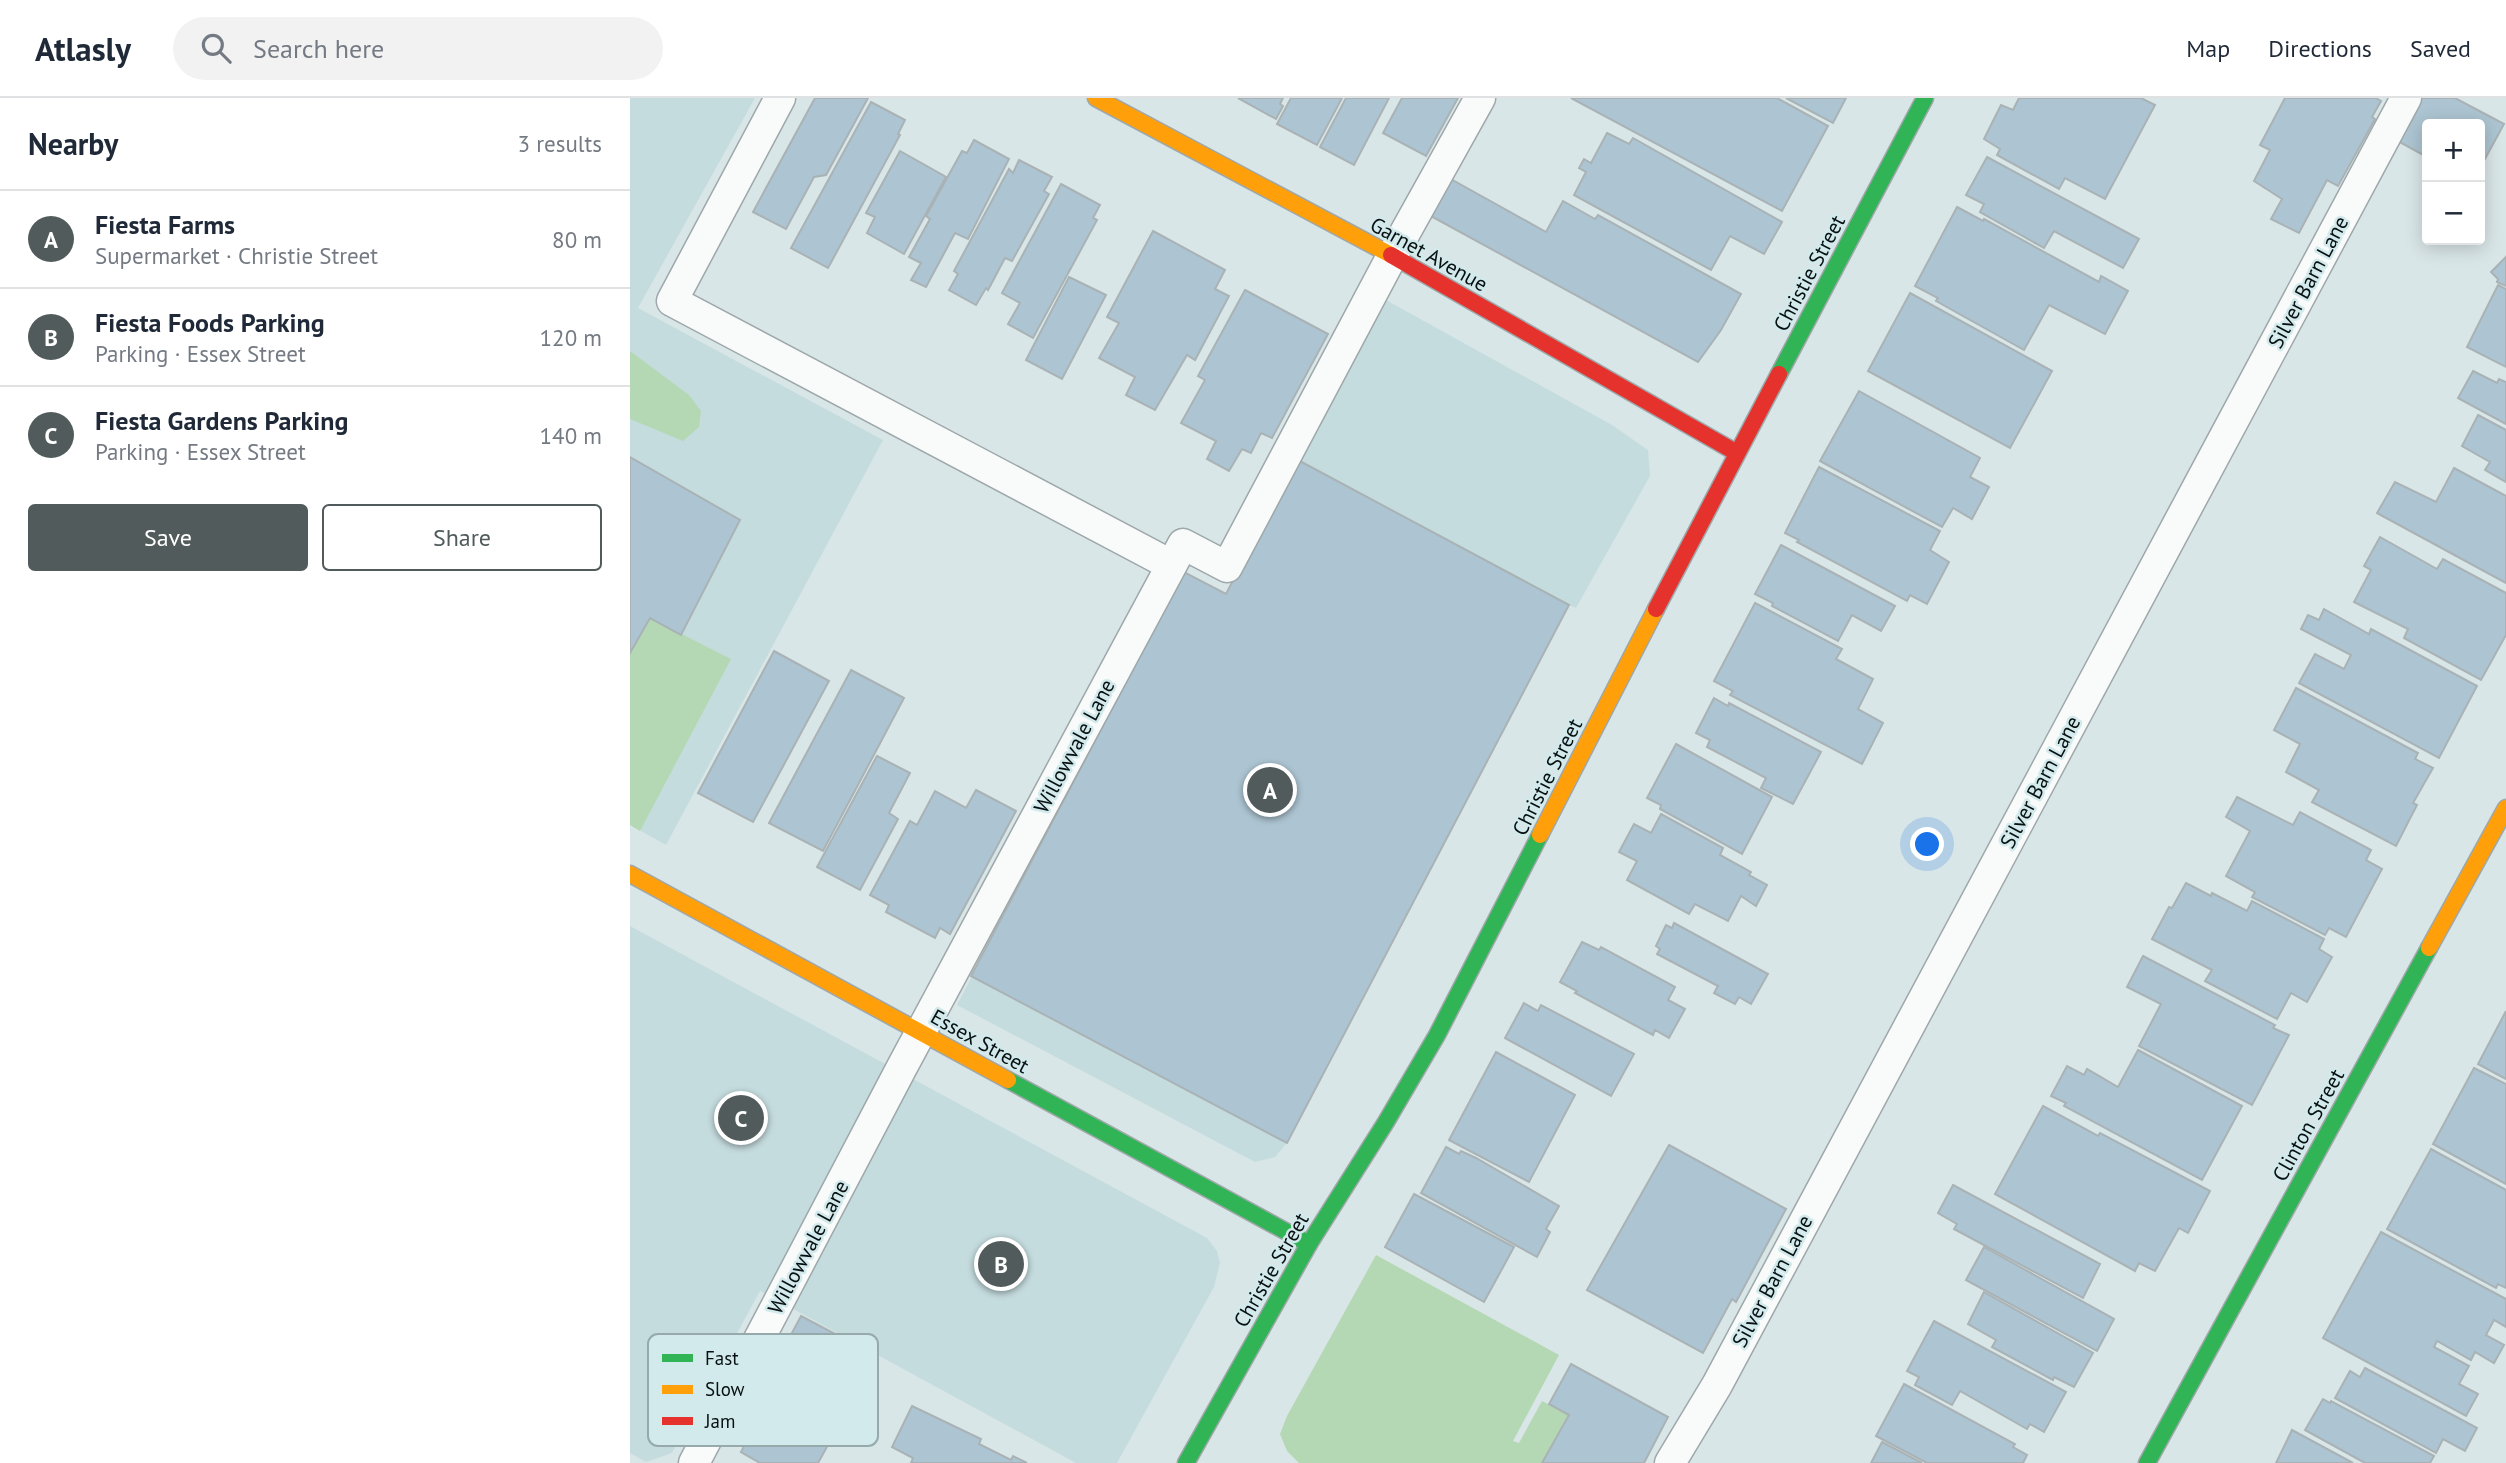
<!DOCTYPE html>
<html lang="en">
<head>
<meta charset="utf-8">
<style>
  body { margin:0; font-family:"PT Sans",sans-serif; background:#f2f2f3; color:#1f2937 }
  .controls { position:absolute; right:21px; top:21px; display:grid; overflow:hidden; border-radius:7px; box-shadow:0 4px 18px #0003 }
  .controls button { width:63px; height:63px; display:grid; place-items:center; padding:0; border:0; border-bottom:2px solid #e0e1e3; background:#fff; color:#1f2937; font:35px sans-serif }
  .you { position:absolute; left:1298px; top:747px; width:24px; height:24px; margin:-18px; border:5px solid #fff; border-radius:50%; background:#1a73e8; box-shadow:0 0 0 10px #1a73e833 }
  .badge { display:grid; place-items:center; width:46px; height:46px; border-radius:50%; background:#515b5c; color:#fff; font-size:23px; font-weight:700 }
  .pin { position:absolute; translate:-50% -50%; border:4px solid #fff; box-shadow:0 2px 7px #0006 }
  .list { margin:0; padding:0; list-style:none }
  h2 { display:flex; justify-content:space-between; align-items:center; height:91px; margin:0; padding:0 28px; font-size:30px }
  h2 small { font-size:23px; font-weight:400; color:#747a83 }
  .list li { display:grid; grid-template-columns:46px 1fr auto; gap:21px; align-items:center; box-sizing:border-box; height:98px; padding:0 28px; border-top:2px solid #e0e1e3 }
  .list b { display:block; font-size:26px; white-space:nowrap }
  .list p { margin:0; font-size:23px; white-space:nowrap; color:#747a83 }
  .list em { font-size:23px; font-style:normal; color:#747a83 }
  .actions { display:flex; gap:14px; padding:21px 28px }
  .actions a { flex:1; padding:16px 0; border:2px solid #515b5c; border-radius:7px; text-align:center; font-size:24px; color:#515b5c }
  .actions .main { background:#515b5c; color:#fff }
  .icon { flex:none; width:38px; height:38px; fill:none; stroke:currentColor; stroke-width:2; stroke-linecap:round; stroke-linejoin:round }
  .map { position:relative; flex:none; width:1876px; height:1365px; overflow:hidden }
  header { display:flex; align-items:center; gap:42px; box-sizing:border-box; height:98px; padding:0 35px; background:#fff; border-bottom:2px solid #e0e1e3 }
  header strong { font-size:33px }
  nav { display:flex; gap:38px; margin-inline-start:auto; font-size:24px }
  .search { width:490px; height:63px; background:#f2f2f3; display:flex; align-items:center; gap:18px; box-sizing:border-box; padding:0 24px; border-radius:38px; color:#747a83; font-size:26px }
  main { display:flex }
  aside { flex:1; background:#fff }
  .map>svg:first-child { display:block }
  .built { fill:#c5dcde }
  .green { fill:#b5d8b4 }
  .building { fill:#adc5d2; stroke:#a9b2b5; stroke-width:2 }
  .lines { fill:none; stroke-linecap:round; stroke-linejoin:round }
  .lane-casing { stroke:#9ea7a9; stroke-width:33 }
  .fast-casing { stroke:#9ea7a9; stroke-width:19 }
  .slow-casing { stroke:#9ea7a9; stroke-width:19 }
  .jam-casing { stroke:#9ea7a9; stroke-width:19 }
  .lane { stroke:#f9fbfb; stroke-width:30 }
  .fast { stroke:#30b455; stroke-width:16 }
  .slow { stroke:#ff9f0a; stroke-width:16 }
  .jam { stroke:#e5322d; stroke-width:16 }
  .labels { text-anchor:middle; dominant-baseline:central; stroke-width:5; stroke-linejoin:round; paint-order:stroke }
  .street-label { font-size:21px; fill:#081011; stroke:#d3eaed }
  .key { fill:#d3eaed; stroke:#96a9ab; stroke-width:2 }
  .key-label { font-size:19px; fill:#081011 }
</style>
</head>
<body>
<header>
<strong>Atlasly</strong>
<div class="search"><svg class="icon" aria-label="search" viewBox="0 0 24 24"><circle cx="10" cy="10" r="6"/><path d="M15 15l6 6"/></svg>Search here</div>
<nav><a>Map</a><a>Directions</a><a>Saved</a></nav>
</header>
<main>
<aside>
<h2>Nearby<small>3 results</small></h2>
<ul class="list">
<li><span class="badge">A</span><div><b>Fiesta Farms</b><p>Supermarket · Christie Street</p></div><em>80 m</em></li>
<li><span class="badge">B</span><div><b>Fiesta Foods Parking</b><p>Parking · Essex Street</p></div><em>120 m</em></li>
<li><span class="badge">C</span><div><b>Fiesta Gardens Parking</b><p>Parking · Essex Street</p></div><em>140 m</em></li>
</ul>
<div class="actions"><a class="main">Save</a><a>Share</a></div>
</aside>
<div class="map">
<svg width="1876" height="1365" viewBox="0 0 1876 1365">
  <rect width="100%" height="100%" fill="#d9e6e7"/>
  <g class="built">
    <path d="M 0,0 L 125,0 L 8,210 L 253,342 L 36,747 L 0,727 Z"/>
    <path d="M 756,202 L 982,327 L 1018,352 L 1020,378 L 946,510 L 938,507 L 657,1045 L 645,1059 L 625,1064 L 327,907 L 554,474 L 596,496 L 744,213 Z"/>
    <path d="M 0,828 L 577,1140 L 587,1153 L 590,1165 L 584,1189 L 487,1365 L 446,1365 L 130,1193 L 42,1355 L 16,1364 L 0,1355 Z"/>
  </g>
  <g class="green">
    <path d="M 0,253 L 59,297 L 71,313 L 69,329 L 53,343 L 0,321 Z"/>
    <path d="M 20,520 L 101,561 L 10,733 L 0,727 L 0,555 Z"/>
    <path d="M 746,1157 L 929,1257 L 883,1343 L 889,1345 L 912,1303 L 939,1317 L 912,1365 L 669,1365 L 657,1353 L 650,1336 L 657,1318 Z"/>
  </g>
  <g class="building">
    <path d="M 185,0 L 238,0 L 196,77 L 184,79 L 156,131 L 123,114 Z"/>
    <path d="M 608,0 L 653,0 L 650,6 L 653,8 L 646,21 Z"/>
    <path d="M 661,0 L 712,0 L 687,47 L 647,26 Z"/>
    <path d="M 716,0 L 759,0 L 724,67 L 690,49 Z"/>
    <path d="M 772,0 L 828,0 L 796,58 L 753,35 Z"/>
    <path d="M 941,0 L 1147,0 L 1198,28 L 1152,113 Z"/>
    <path d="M 1156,0 L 1216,0 L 1203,25 Z"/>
    <path d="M 1389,0 L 1511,0 L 1525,7 L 1475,101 L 1435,80 L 1429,91 L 1367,57 L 1370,51 L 1354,41 L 1371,7 L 1383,12 Z"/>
    <path d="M 1655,0 L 1746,0 L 1751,3 L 1742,19 L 1745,21 L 1708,88 L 1697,82 L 1669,135 L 1641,121 L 1652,101 L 1624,83 L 1640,52 L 1630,47 Z"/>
    <path d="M 1788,0 L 1825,0 L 1874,26 L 1850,70 L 1850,26 L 1797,26 L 1797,59 L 1766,42 Z"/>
    <path d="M 241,4 L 275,22 L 268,36 L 270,37 L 198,170 L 161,150 Z"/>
    <path d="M 977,35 L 999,46 L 1003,40 L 1152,124 L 1134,156 L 1100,138 L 1081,172 L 944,97 L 956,74 L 949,70 L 954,61 L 961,65 Z"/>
    <path d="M 344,42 L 379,61 L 338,141 L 325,135 L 296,189 L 281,182 L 291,165 L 279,159 L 300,121 L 296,118 L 332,53 L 337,55 Z"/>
    <path d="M 270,53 L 316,79 L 274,156 L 237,135 L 245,119 L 236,115 Z"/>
    <path d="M 1357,59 L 1509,141 L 1493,170 L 1424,133 L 1414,150 L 1350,114 L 1354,106 L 1336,97 Z"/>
    <path d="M 389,62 L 422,79 L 414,93 L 419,96 L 382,163 L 375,160 L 358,192 L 356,190 L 346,207 L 319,192 L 328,176 L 324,173 L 379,71 L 383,75 Z"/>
    <path d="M 819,80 L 916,134 L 933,103 L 965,121 L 968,117 L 1111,196 L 1091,232 L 1068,264 L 799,117 Z"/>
    <path d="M 431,86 L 470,107 L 463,120 L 467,122 L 403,240 L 378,226 L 390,205 L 372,195 Z"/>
    <path d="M 1327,109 L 1353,123 L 1354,121 L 1469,184 L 1471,178 L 1498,193 L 1475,236 L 1419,207 L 1394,252 L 1306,203 L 1308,200 L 1285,188 Z"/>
    <path d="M 523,133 L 595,172 L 585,191 L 599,198 L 565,262 L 557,257 L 525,312 L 496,297 L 505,279 L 469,260 L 489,225 L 477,219 Z"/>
    <path d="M 1876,159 L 1876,188 L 1867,184 L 1868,181 L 1861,174 Z"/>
    <path d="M 439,179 L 476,197 L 432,281 L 396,262 Z"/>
    <path d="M 1868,187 L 1876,191 L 1876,269 L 1837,249 Z"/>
    <path d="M 615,192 L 698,236 L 642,340 L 631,335 L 621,355 L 612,351 L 599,373 L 577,361 L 586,343 L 551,325 L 575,282 L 568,278 Z"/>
    <path d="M 1280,195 L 1422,273 L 1380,350 L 1238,273 Z"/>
    <path d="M 1843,273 L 1867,285 L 1869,281 L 1876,284 L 1876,326 L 1828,300 Z"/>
    <path d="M 1229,293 L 1350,360 L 1340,379 L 1359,389 L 1342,421 L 1323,410 L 1312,429 L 1190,363 Z"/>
    <path d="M 1848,317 L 1876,332 L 1876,384 L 1855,372 L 1860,364 L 1832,348 Z"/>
    <path d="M 0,359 L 110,422 L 51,537 L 20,520 L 0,555 Z"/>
    <path d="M 666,361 L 939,507 L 657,1045 L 341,878 L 554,474 L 596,496 Z"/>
    <path d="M 1189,369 L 1310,433 L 1300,452 L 1319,464 L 1297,506 L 1280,497 L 1277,503 L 1167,444 L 1169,442 L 1155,435 Z"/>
    <path d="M 1824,370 L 1876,398 L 1876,485 L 1747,415 L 1765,384 L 1806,404 Z"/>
    <path d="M 1750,439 L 1807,471 L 1813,461 L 1876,495 L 1876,537 L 1851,582 L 1774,540 L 1778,531 L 1724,504 L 1741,472 L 1734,468 Z"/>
    <path d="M 1151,447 L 1265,508 L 1251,533 L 1222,517 L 1208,543 L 1142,508 L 1143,505 L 1125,496 Z"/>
    <path d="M 1125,505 L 1212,551 L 1206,561 L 1243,581 L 1228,611 L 1253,625 L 1232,666 L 1100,597 L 1103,593 L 1084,583 Z"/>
    <path d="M 1694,511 L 1739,536 L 1741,531 L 1847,588 L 1809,660 L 1669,585 L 1685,556 L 1714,571 L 1721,557 L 1671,531 L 1678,517 L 1689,522 Z"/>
    <path d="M 144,553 L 199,583 L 123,724 L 68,695 Z"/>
    <path d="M 221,572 L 274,600 L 193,753 L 139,725 Z"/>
    <path d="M 1666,590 L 1788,655 L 1785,661 L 1803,670 L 1783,705 L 1787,707 L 1766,748 L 1682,704 L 1689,692 L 1656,674 L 1670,646 L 1644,632 Z"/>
    <path d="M 1084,600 L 1098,608 L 1099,605 L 1191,654 L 1163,706 L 1131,690 L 1136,680 L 1077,649 L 1080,642 L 1066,635 Z"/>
    <path d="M 1046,646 L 1142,699 L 1112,756 L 1030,711 L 1031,707 L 1017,700 Z"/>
    <path d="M 247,658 L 280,675 L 259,715 L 268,721 L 230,792 L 187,769 Z"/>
    <path d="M 346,692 L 386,713 L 320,836 L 310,830 L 305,840 L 256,814 L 259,807 L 240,797 L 280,723 L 287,727 L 305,693 L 336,710 Z"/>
    <path d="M 1607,699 L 1663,727 L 1670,714 L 1741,752 L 1736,762 L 1752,771 L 1716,839 L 1699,830 L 1695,837 L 1622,799 L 1625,794 L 1596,778 L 1620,733 L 1596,719 Z"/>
    <path d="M 1031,716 L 1093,750 L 1090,757 L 1121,774 L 1119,777 L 1137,787 L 1126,808 L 1111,798 L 1098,823 L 1065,806 L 1059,816 L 997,782 L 1007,763 L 989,754 L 1004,726 L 1021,735 Z"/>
    <path d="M 1556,785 L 1581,798 L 1582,795 L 1617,813 L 1622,803 L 1694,841 L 1689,851 L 1702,859 L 1677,904 L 1661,895 L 1647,921 L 1575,883 L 1582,872 L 1522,841 L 1539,809 L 1542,810 Z"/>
    <path d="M 1044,825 L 1138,876 L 1121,906 L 1109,899 L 1105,906 L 1084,895 L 1088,888 L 1027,856 L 1030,851 L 1026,848 L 1036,827 L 1042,830 Z"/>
    <path d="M 952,844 L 969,852 L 971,849 L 1045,889 L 1038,902 L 1055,911 L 1039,940 L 1025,932 L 1023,937 L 945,895 L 947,893 L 930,884 Z"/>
    <path d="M 1513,858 L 1645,927 L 1643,930 L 1659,937 L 1622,1007 L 1509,948 L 1531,906 L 1497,889 Z"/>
    <path d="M 894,905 L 908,913 L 911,907 L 1004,956 L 981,998 L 875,940 Z"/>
    <path d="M 1876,913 L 1876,981 L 1848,966 Z"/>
    <path d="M 1508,952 L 1612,1008 L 1572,1082 L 1434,1008 L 1436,1005 L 1421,998 L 1437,968 L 1454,977 L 1457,971 L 1488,989 Z"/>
    <path d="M 866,954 L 945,997 L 899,1084 L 819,1042 Z"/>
    <path d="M 1844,970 L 1876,986 L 1876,1086 L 1803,1046 Z"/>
    <path d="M 1413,1008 L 1468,1038 L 1470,1035 L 1580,1093 L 1558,1135 L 1549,1130 L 1525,1173 L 1509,1165 L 1505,1173 L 1365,1096 Z"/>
    <path d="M 1039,1047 L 1156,1111 L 1106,1204 L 1102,1201 L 1073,1255 L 957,1192 Z"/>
    <path d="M 816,1049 L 829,1056 L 831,1053 L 846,1060 L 929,1108 L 916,1131 L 920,1134 L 907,1159 L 791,1095 Z"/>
    <path d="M 1801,1051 L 1876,1092 L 1876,1190 L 1868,1186 L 1866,1190 L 1757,1131 Z"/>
    <path d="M 1323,1087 L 1470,1166 L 1453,1200 L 1324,1131 L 1327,1126 L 1308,1115 Z"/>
    <path d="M 784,1096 L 884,1149 L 854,1204 L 755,1149 Z"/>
    <path d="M 1751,1134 L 1876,1201 L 1876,1229 L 1864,1222 L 1856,1237 L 1874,1247 L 1864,1265 L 1845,1254 L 1841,1262 L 1807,1243 L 1804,1249 L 1839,1268 L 1829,1286 L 1848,1296 L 1836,1318 L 1693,1240 Z"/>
    <path d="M 1354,1149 L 1484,1221 L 1467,1253 L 1336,1182 Z"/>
    <path d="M 1354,1194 L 1463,1255 L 1444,1289 L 1424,1279 L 1423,1282 L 1362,1249 L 1366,1242 L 1338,1226 Z"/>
    <path d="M 171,1218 L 243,1256 L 218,1302 L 147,1263 Z"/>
    <path d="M 1304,1223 L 1436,1294 L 1414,1334 L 1400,1326 L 1397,1331 L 1330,1293 L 1322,1307 L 1285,1287 L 1289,1279 L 1277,1273 Z"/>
    <path d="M 941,1266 L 1038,1319 L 1014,1365 L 912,1365 L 939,1317 L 919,1306 Z"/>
    <path d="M 1735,1270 L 1847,1330 L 1835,1353 L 1813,1341 L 1806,1355 L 1705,1300 L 1720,1273 L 1730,1279 Z"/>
    <path d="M 1274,1286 L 1385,1346 L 1383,1349 L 1397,1357 L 1393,1365 L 1297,1365 L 1246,1338 Z"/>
    <path d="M 1693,1301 L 1700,1305 L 1701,1303 L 1804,1358 L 1800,1365 L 1735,1365 L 1675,1332 Z"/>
    <path d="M 282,1308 L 351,1341 L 349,1346 L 381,1362 L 383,1358 L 397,1365 L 281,1365 L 283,1360 L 262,1349 Z"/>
    <path d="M 133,1312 L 198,1347 L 188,1365 L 130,1365 L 111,1354 Z"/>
    <path d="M 1662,1332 L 1723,1365 L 1646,1365 Z"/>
    <path d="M 1252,1344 L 1292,1365 L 1241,1365 Z"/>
  </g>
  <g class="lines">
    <g class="lane-casing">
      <g id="lane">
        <path d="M 150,0 L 42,203 L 541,467"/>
        <path d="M 64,1365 L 272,969 L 553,446 L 597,469 L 762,158 L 850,0"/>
        <path d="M 1040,1365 L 1087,1287 L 1776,0"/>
      </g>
    </g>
    <g class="fast-casing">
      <g id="fast">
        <path d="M 1149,276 L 1295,0"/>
        <path d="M 378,982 L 679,1146"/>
        <path d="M 556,1365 L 679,1146 L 756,1024 L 807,937 L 910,737"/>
        <path d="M 1517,1365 L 1799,850"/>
      </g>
    </g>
    <g class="slow-casing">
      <g id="slow">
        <path d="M 466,0 L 761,157"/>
        <path d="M 910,737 L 1026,511"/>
        <path d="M 0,776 L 378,982"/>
        <path d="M 1799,850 L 1876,710"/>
      </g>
    </g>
    <g class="jam-casing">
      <g id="jam">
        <path d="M 761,157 L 1107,355"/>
        <path d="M 1026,511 L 1149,276"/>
      </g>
    </g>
    <use href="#lane" class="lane"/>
    <use href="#fast" class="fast"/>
    <use href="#slow" class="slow"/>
    <use href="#jam" class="jam"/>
  </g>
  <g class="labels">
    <g class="street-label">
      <text transform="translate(799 156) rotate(29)">Garnet Avenue</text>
      <text transform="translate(1179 175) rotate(-62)">Christie Street</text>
      <text transform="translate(1678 184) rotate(-62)">Silver Barn Lane</text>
      <text transform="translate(444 648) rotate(-62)">Willowvale Lane</text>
      <text transform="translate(917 679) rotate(-63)">Christie Street</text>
      <text transform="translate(1410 684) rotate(-62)">Silver Barn Lane</text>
      <text transform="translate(350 943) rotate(29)">Essex Street</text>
      <text transform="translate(1678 1027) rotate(-61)">Clinton Street</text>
      <text transform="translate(178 1149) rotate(-62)">Willowvale Lane</text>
      <text transform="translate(641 1172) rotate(-60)">Christie Street</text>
      <text transform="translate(1142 1183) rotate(-62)">Silver Barn Lane</text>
    </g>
  </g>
  <rect x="18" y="1236" width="230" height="112" rx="10" class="key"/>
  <rect x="32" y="1256" width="31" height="8" fill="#30b455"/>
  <rect x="32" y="1287" width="31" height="9" fill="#ff9f0a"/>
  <rect x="32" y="1319" width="31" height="8" fill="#e5322d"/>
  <g class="key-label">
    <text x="75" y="1267">Fast</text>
    <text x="75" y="1298">Slow</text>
    <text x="75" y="1330">Jam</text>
  </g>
</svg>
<div class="controls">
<button>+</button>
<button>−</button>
</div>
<div class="you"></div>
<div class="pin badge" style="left:640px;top:692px">A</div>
<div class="pin badge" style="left:371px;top:1166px">B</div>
<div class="pin badge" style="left:111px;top:1020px">C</div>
</div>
</main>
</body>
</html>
